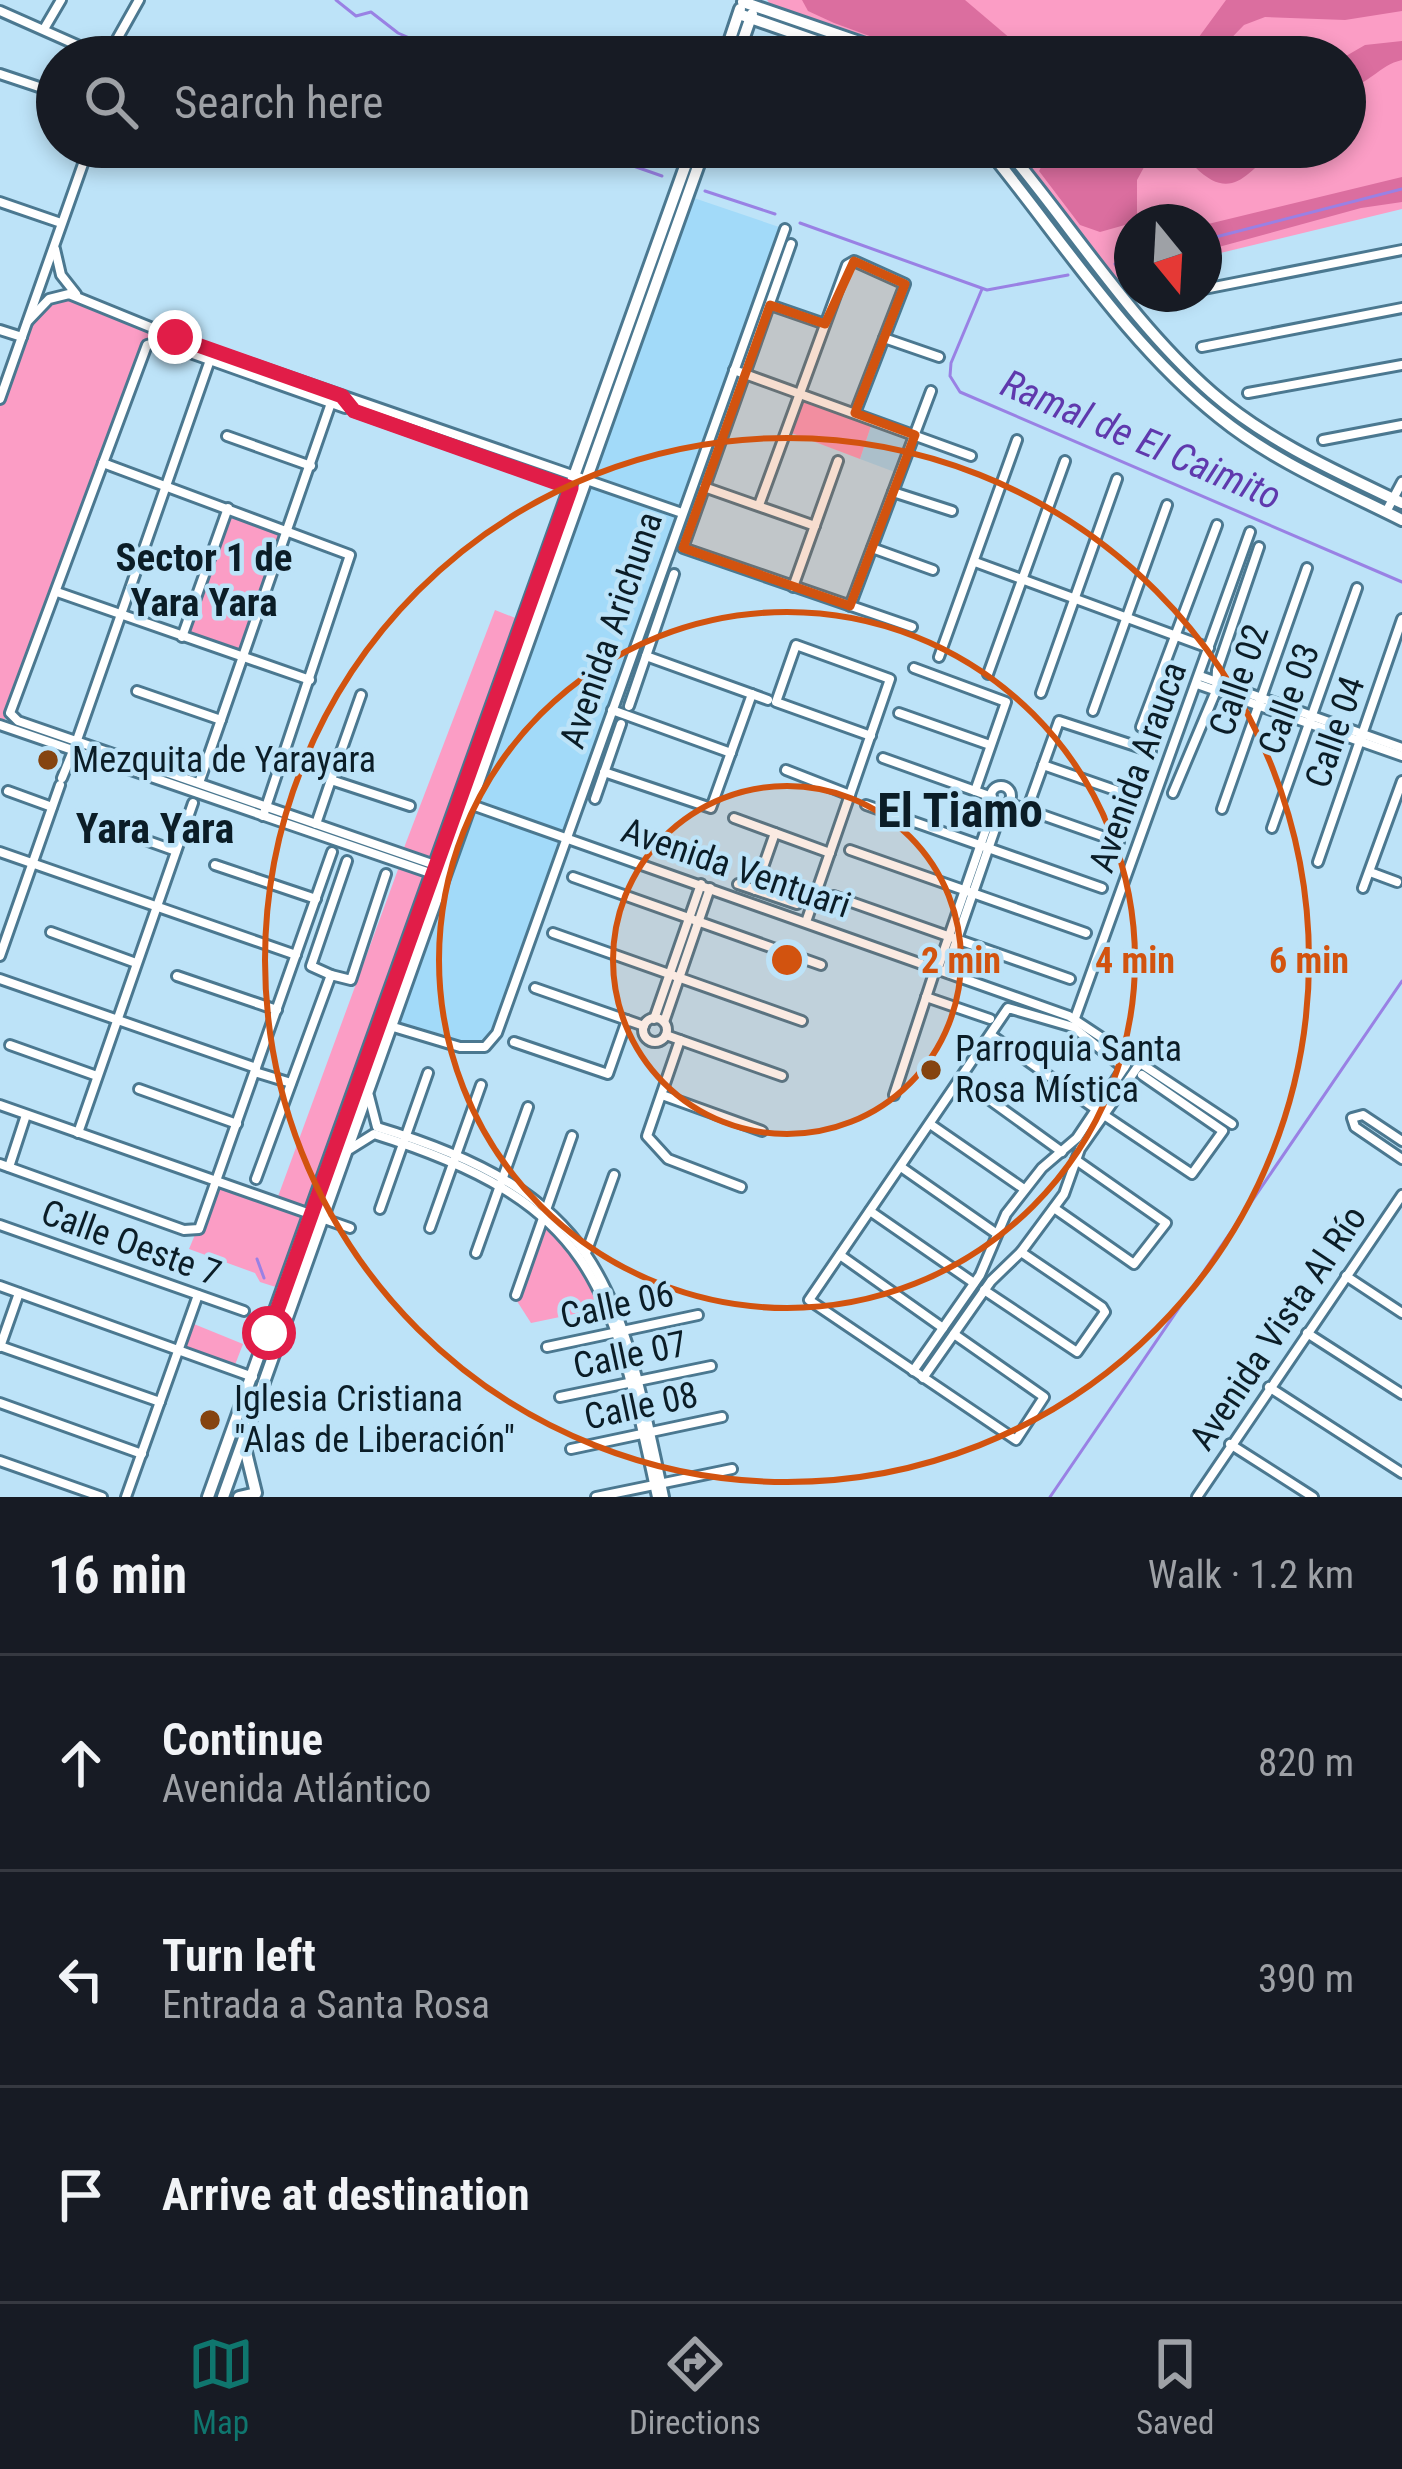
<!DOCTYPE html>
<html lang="en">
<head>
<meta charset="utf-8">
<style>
  body { margin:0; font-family:"Roboto Condensed",sans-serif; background:#20242c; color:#f1f3f6 }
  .compass { position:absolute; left:1114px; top:204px; width:108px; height:108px; border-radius:50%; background:#171b24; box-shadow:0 6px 18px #0003; rotate:162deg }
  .stop { position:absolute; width:36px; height:36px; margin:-27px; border:9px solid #e11d48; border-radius:50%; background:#fff }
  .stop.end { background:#e11d48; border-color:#fff; box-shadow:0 3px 12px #0008 }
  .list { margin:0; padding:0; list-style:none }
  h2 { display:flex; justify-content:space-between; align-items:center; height:156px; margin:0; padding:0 48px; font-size:51px }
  h2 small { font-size:39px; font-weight:400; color:#9ea1a6 }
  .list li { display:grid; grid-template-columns:78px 1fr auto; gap:36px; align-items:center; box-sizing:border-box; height:216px; padding:0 48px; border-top:3px solid #363941 }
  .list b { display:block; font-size:45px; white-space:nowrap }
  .list p { margin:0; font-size:39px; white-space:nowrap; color:#9ea1a6 }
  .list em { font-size:39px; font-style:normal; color:#9ea1a6 }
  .icon { flex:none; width:66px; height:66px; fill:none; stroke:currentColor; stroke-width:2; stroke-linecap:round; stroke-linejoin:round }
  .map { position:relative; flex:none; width:1402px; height:1497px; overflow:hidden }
  .search { position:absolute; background:#171b24; box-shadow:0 6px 18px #0003; left:36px; right:36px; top:36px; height:132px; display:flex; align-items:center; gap:30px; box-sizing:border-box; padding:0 42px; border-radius:66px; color:#9ea1a6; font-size:45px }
  .sheet { height:804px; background:#171b24 }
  nav { display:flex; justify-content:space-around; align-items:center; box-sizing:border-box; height:168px; border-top:3px solid #363941; background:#171b24; font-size:33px; color:#9ea1a6 }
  nav a { display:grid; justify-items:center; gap:6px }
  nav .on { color:#0f766e }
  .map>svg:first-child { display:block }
  .built { fill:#a2daf9 }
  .green { fill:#fb9dc5 }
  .forest { fill:#db6e9f }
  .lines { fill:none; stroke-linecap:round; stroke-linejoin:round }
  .stream { stroke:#9981e4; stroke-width:3 }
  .street-casing { stroke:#4b7890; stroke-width:14 }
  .secondary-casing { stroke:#4b7890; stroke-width:16 }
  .street { stroke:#fff; stroke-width:8 }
  .secondary { stroke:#fff; stroke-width:10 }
  .route { stroke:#e11d48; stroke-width:15 }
  .marked { fill:#d2530f; fill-opacity:0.2; stroke:#d2530f; stroke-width:9; stroke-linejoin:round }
  .ring { fill:none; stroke:#d2530f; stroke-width:6 }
  .poi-dot { fill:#854410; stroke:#bde3f8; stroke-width:4.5 }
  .labels { text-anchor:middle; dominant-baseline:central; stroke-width:9; stroke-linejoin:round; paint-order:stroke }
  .street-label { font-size:36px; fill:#0b1d27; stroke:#bde3f8 }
  .poi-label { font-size:36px; fill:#0b1d27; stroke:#bde3f8; text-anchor:start }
  .water-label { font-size:39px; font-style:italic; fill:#5f39ad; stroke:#bde3f8 }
  .neighbourhood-label { font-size:39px; font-weight:bold; fill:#0b1d27; stroke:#bde3f8 }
  .quarter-label { font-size:42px; font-weight:bold; fill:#0b1d27; stroke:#bde3f8 }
  .district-label { font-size:48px; font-weight:bold; fill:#0b1d27; stroke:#bde3f8 }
  .centre { fill:#d2530f; stroke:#bde3f8; stroke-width:6 }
  .ring-label { font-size:36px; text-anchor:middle; font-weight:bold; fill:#d2530f; stroke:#bde3f8; stroke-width:9; stroke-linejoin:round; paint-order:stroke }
</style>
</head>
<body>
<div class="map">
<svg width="1402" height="1497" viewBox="0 0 1402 1497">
  <rect width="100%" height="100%" fill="#bde3f8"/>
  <g class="built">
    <path d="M 688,196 L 785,229 L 501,1025 L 481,1048 L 393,1028 Z"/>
    <path d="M 873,420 L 915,435 L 900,474 L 860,459 Z"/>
  </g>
  <g class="green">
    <path d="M 767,0 L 1402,0 L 1402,209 L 1204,257 L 1204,222 L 1132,222 L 1132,278 L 1115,283 L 1005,147 L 1345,147 L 1345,57 L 903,57 L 773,8 Z"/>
    <path d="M 62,294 L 153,329 L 0,732 L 0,399 L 34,312 Z"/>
    <path d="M 800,394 L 873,420 L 860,459 L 786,431 Z"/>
    <path d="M 228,508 L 289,530 L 243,659 L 182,637 Z"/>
    <path d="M 495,610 L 523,621 L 285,1290 L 260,1282 L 255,1273 L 189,1249 L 217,1182 L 276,1202 L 400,864 L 263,816 L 267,807 L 402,853 Z"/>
    <path d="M 544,1218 L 608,1307 L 531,1323 L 515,1298 Z"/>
    <path d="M 189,1322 L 243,1344 L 233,1370 L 179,1350 Z"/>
  </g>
  <g class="forest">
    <path d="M 802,0 L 965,0 L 1032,57 L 927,57 L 834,23 L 808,11 Z"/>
    <path d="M 1226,0 L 1402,0 L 1402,11 L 1345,20 L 1265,17 L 1244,25 L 1213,57 L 1196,41 Z"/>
    <path d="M 1402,41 L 1402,60 C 1379,65 1367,87 1345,88 L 1346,56 L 1365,45 Z"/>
    <path d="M 1155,147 L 1137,180 L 1137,216 L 1132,223 L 1100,232 L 1080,225 L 1039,171 L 1047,156 L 1070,148 Z"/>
    <path d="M 1245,147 L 1280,147 C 1251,165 1235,207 1195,167 L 1200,159 Z"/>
    <path d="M 1402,177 L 1402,202 L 1361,208 L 1204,251 L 1204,225 Z"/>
  </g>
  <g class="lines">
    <g class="stream">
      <path d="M 336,0 L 356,16 L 371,12 L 398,33 L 453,57"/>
      <path d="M 579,147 L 662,176"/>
      <path d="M 705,191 L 775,214"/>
      <path d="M 800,223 L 987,290 L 1068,275"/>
      <path d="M 1204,240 L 1402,189"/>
      <path d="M 1115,264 L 1132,260"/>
      <path d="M 982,289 L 951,363 L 950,376 L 960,392 L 1402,582"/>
      <path d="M 257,1259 L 264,1278"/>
      <path d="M 1050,1497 L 1402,981"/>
    </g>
    <g class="street-casing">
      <g id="street">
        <path d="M 0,11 L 104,57"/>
        <path d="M 44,29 L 61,0"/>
        <path d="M 107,57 L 139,0"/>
        <path d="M 0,74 L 57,93"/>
        <path d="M 0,202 L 61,223"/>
        <path d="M 791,244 L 683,548 L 912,627"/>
        <path d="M 55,249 L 61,275 L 76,294"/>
        <path d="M 1204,289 L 1402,250"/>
        <path d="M 1168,296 L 1179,294"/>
        <path d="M 770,305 L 825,324"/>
        <path d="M 28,321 L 49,299 L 69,294 L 182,340 L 682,513"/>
        <path d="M 0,330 L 22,337"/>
        <path d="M 884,338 L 939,357"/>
        <path d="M 1202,347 L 1402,308"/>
        <path d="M 734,370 L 971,456"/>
        <path d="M 1248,393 L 1402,365"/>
        <path d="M 0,399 L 89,147"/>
        <path d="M 346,402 L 354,411 L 572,488"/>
        <path d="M 345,408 L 159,342 L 147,345 L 10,713 L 18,721 L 435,865"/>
        <path d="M 227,436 L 311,466"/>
        <path d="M 1323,440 L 1402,425"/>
        <path d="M 103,463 L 350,555 L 263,816"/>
        <path d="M 704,487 L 815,526"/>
        <path d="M 893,492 L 952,511"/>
        <path d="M 759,505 L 847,265 L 854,261 L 905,284 L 855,413"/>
        <path d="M 1386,512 L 1402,482"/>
        <path d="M 872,548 L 933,570"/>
        <path d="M 975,562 L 1209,648"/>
        <path d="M 793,587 L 838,461"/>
        <path d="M 57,592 L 310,680"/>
        <path d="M 850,606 L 931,391"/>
        <path d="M 182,637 L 228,508"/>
        <path d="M 646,656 L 768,700"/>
        <path d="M 939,657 L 1017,440"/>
        <path d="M 914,668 L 1006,702 L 975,791"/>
        <path d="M 988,674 L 1065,461"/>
        <path d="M 1200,676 L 1402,748"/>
        <path d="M 1197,684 L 1402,756"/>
        <path d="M 137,691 L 221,720"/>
        <path d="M 1041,693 L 1117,479"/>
        <path d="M 629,706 L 674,574"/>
        <path d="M 612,710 L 731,753"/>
        <path d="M 1093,711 L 1167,505"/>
        <path d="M 899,713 L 990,745"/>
        <path d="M 0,725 L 433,874"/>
        <path d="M 1141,727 L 1217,525"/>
        <path d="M 77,740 L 210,360"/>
        <path d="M 883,758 L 992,797"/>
        <path d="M 1043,765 L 1135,797"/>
        <path d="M 786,770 L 850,795"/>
        <path d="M 604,772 L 711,808 L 752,694"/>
        <path d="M 62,778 L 73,751"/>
        <path d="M 331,780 L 361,695"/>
        <path d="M 199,783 L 331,403"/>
        <circle cx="1001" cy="796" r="10"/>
        <path d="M 8,791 L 52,807"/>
        <path d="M 1173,793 L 1216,691 L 1217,670 L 1259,547"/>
        <path d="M 595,799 L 621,724"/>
        <path d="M 1008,803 L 1119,842"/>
        <path d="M 472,805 L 1069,1016 L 1232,1124"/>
        <path d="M 866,805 L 1102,888"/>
        <path d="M 1222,809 L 1307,568"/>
        <path d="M 1027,810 L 1059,721 L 1151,751"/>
        <path d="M 734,818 L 830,853"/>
        <path d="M 92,821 L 176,851"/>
        <path d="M 316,824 L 331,780 L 410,806"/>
        <path d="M 1272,828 L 1357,588"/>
        <path d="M 850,850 L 1086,933"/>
        <path d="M 0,852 L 296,955"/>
        <path d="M 1318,862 L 1402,619"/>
        <path d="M 215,865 L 316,899"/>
        <path d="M 1370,872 L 1397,882"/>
        <path d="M 573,877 L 821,965"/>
        <path d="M 738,884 L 797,904"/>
        <path d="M 1363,888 L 1402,781"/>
        <path d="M 755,890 L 775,833"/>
        <path d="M 834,896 L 1070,979"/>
        <path d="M 806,922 L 890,679 L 796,645 L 776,702 L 871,736"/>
        <path d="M 51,932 L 136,963"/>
        <path d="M 553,933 L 802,1021"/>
        <path d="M 0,956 L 60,785"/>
        <path d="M 938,968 L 995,803"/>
        <path d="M 946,971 L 1003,806"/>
        <path d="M 331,975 L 311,966 L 347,861"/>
        <path d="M 177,976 L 277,1010"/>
        <path d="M 0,979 L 256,1068"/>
        <path d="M 535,988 L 644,1026"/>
        <path d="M 926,997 L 990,1019"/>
        <path d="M 1075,1018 L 1250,532"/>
        <circle cx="655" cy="1030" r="12"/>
        <path d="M 654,1019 L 701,884"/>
        <path d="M 664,1022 L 710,888"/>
        <path d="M 380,1023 L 460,1047 L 485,1047 L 497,1033 L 785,229"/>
        <path d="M 666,1035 L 782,1076"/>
        <path d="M 991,1035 L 1097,1110"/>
        <path d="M 680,1040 L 647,1136 L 668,1159 L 741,1187"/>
        <path d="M 514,1042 L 608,1074 L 627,1020"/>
        <path d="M 10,1045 L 97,1076"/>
        <path d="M 255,1072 L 291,1083"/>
        <path d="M 961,1079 L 1062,1152"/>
        <path d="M 139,1089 L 237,1124"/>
        <path d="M 662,1095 L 762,1131"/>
        <path d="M 894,1095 L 936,967"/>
        <path d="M 369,1096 L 377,1127 C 603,1195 619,1285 664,1497"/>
        <path d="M 0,1105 L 350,1228"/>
        <path d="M 1104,1115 L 1192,1174 L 1223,1131 L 1142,1075"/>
        <path d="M 930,1124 L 1024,1189"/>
        <path d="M 78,1133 L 193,803"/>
        <path d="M 1402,1141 L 1363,1115 L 1352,1118 L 1355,1127 L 1402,1159"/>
        <path d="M 350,1149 L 374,1134 C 598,1204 611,1285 657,1497"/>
        <path d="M 0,1164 L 184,1230 L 199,1229 L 332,852"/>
        <path d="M 9,1167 L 26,1115"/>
        <path d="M 901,1167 L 997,1234"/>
        <path d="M 256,1179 L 331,975 L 351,980 L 386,874"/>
        <path d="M 1054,1208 L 1134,1264 L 1166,1223 L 1076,1160"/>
        <path d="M 380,1209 L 428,1073"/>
        <path d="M 870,1211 L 974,1283"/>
        <path d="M 0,1225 L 244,1311"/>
        <path d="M 430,1228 L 481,1085"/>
        <path d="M 476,1253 L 528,1107"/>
        <path d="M 586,1253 L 614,1175"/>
        <path d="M 840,1255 L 943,1328"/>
        <path d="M 1346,1276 L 1402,1313"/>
        <path d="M 0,1286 L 253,1377"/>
        <path d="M 984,1290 L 1077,1352 L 1105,1312 L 1102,1307 L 1021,1252"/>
        <path d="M 516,1295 L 572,1136"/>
        <path d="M 1307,1333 L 1402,1394"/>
        <path d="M 954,1334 L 1044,1397 L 1016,1440 L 809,1300 L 1008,1008 L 1073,1027 L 1124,1068"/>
        <path d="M 0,1346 L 160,1402"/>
        <path d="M 0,1347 L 19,1293"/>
        <path d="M 547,1347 L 698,1315"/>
        <path d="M 913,1371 L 980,1275 L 1006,1214 L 1042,1168 L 1077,1138 L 1126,1065"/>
        <path d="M 923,1378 L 991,1281 L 1021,1252 L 1064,1194 L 1080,1149 L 1141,1062"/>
        <path d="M 1269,1387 L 1402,1473"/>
        <path d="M 560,1397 L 711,1366"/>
        <path d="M 0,1403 L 142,1454"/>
        <path d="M 1230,1444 L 1313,1497"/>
        <path d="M 571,1449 L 722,1417"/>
        <path d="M 0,1461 L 102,1497"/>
        <path d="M 126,1497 L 198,1295"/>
        <path d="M 596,1497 L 732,1469"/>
        <path d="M 1197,1497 L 1402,1195"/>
      </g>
    </g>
    <g class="secondary-casing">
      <g id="secondary">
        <path d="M 743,2 L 903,57"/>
        <path d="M 739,14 L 862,57"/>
        <path d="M 724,57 L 740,9"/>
        <path d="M 737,57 L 752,14"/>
        <path d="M 986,147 C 1060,237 1127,344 1219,417 C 1273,461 1340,489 1402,520"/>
        <path d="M 1005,147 C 1073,228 1132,323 1212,393 C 1267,441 1337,472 1402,503"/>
        <path d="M 208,1497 L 692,147"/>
        <path d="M 223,1497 L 705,147"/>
        <path d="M 239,1497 L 256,1493 L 244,1444"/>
      </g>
    </g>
    <use href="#street" class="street"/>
    <use href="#secondary" class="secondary"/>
  </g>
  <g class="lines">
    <path class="route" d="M 175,337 L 342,396 L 354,411 L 571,488 L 269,1333"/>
  </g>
  <path class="marked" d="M 854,261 L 905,284 L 855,413 L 915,435 L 850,606 L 683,548 L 770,305 L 825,324 Z"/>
  <circle cx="787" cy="960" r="174" fill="#d2530f" fill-opacity=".12"/>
  <g class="ring">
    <circle cx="787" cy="960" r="174"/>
    <circle cx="787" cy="960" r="348"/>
    <circle cx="787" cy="960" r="522"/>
  </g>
  <g class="poi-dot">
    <circle cx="48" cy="760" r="12"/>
    <circle cx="931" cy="1070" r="12"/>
    <circle cx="210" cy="1420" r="12"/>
  </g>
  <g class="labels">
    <g class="street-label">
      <text transform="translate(611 630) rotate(-71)">Avenida Arichuna</text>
      <text transform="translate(1239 680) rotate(-71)">Calle 02</text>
      <text transform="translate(1289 699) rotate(-70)">Calle 03</text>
      <text transform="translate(1335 732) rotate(-71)">Calle 04</text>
      <text transform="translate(1138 767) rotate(-70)">Avenida Arauca</text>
      <text transform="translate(736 868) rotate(19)">Avenida Ventuari</text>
      <text transform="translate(131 1243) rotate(20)">Calle Oeste 7</text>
      <text transform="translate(617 1305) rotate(-12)">Calle 06</text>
      <text transform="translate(1278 1328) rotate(-56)">Avenida Vista Al Río</text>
      <text transform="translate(630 1355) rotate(-12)">Calle 07</text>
      <text transform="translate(641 1406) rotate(-12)">Calle 08</text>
    </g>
    <g class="poi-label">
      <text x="72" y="760">Mezquita de Yarayara</text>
      <text x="955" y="1049">Parroquia Santa<tspan x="955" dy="41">Rosa Mística</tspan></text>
      <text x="234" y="1399">Iglesia Cristiana<tspan x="234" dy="41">"Alas de Liberación"</tspan></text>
    </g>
    <g class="water-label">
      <text transform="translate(1141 440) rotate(23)">Ramal de El Caimito</text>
    </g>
    <g class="neighbourhood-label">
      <text x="204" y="558">Sector 1 de<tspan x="204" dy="45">Yara Yara</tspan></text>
    </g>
    <g class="quarter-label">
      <text x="155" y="828">Yara Yara</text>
    </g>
    <g class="district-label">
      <text x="960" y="810">El Tiamo</text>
    </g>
  </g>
  <circle cx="787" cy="960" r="18" class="centre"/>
  <g class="ring-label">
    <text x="961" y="973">2 min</text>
    <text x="1135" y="973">4 min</text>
    <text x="1309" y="973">6 min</text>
  </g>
</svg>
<svg class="compass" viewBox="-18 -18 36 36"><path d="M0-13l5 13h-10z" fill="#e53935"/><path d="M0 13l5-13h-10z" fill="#9ea1a6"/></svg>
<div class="stop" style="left:269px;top:1333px"></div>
<div class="stop end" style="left:175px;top:337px"></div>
<div class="search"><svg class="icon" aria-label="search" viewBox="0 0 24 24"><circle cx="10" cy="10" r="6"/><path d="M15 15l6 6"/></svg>Search here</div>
</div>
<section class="sheet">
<h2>16 min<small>Walk · 1.2 km</small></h2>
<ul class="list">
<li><svg class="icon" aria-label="ahead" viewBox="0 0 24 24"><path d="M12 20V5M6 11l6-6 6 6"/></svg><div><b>Continue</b><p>Avenida Atlántico</p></div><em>820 m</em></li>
<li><svg class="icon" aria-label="left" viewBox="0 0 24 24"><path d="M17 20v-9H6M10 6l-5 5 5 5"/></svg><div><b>Turn left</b><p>Entrada a Santa Rosa</p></div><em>390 m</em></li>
<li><svg class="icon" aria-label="arrive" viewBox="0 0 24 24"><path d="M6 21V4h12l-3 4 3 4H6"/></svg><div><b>Arrive at destination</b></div></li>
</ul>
</section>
<nav>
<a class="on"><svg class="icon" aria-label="map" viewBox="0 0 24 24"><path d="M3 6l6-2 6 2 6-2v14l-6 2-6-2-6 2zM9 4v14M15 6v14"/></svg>Map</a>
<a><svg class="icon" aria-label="directions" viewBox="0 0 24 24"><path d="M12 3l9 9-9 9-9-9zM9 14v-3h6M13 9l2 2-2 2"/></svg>Directions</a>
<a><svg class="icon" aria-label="saved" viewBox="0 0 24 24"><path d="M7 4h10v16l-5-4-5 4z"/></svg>Saved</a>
</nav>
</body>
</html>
